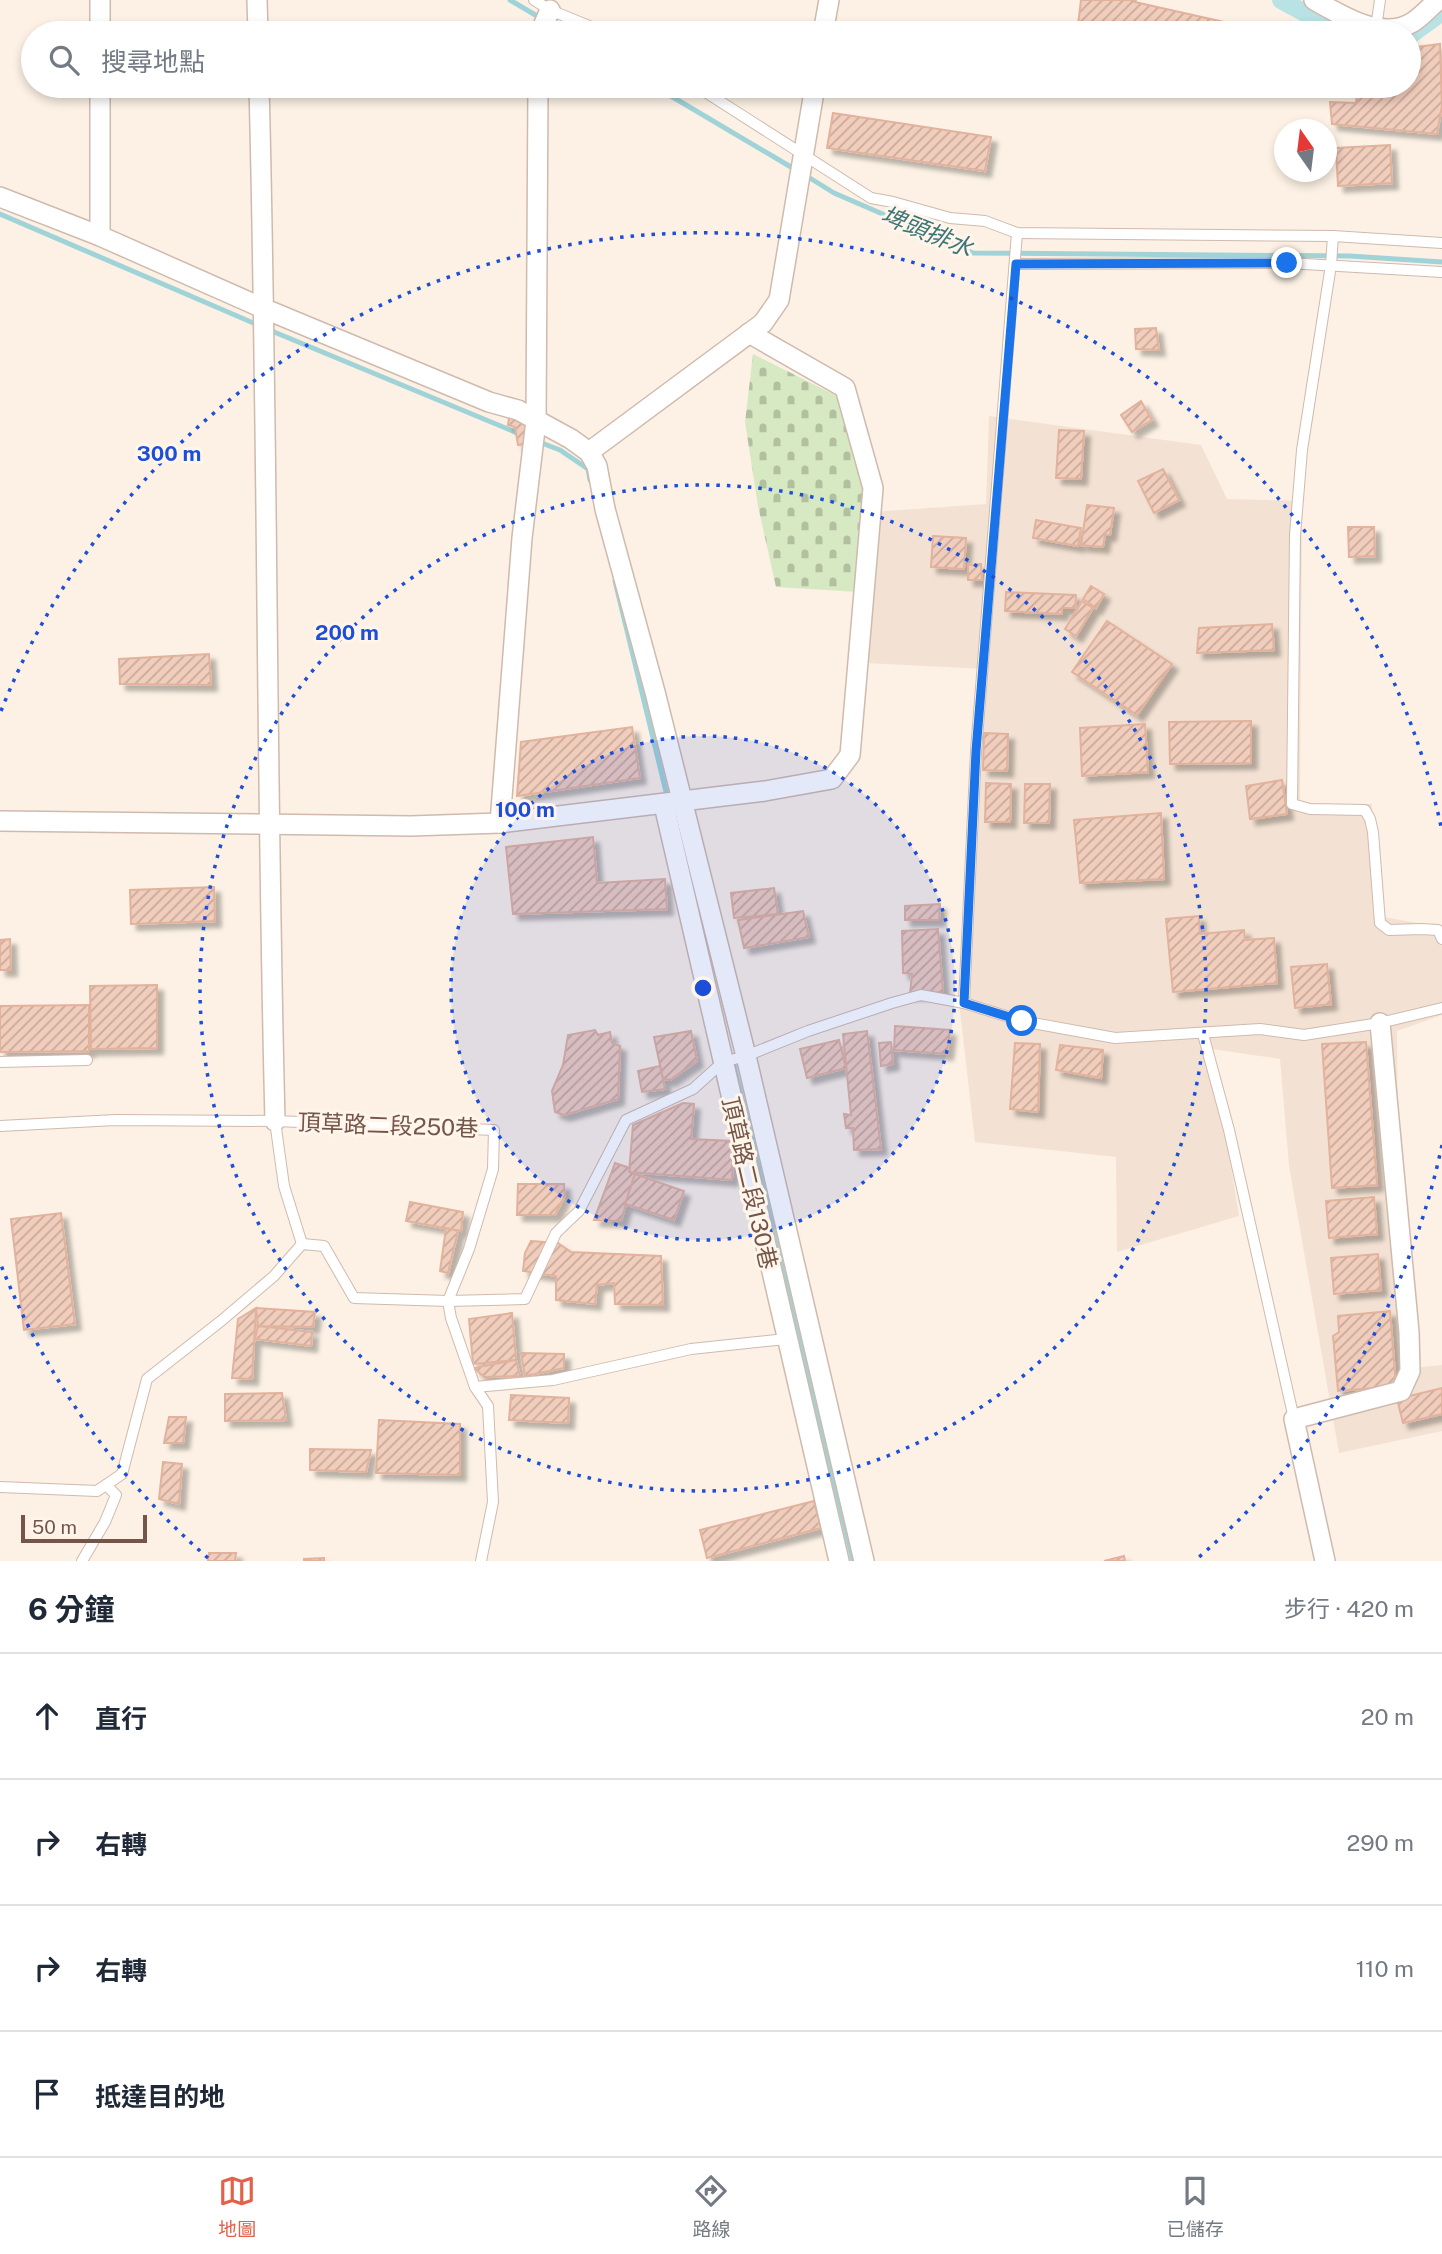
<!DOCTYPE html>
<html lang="zh-TW">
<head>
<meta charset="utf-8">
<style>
  body { margin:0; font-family:"Public Sans","Noto Sans TC",sans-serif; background:#f6f6f7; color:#1f2937 }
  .compass { position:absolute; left:1274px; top:119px; width:63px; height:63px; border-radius:50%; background:#fff; box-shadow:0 4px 10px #0003; rotate:346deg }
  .scale { position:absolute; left:21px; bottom:18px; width:126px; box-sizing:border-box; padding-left:7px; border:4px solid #74554a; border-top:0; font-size:19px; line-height:24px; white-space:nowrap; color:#74554a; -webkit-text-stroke:5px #fff5ea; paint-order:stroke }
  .stop { position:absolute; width:21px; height:21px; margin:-16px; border:5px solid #1a73e8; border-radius:50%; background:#fff }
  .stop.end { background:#1a73e8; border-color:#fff; box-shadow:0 2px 7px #0008 }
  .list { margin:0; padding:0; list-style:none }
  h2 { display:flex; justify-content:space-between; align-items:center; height:91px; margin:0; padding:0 28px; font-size:30px }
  h2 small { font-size:23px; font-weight:400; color:#747a83 }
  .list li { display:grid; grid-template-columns:46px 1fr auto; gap:21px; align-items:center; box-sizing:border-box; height:126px; padding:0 28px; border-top:2px solid #e0e1e3 }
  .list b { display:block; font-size:26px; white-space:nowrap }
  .list em { font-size:23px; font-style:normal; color:#747a83 }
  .icon { flex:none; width:38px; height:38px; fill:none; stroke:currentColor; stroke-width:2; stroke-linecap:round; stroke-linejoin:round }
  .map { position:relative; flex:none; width:1442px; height:1561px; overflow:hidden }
  .search { position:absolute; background:#fff; box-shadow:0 4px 10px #0003; left:21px; right:21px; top:21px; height:77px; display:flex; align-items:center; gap:18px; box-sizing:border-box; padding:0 24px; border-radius:38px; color:#747a83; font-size:26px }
  .sheet { height:595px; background:#fff }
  nav { display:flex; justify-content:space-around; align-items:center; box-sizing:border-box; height:98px; border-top:2px solid #e0e1e3; background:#fff; font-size:19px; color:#747a83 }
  nav a { display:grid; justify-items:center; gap:4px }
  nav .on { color:#e4604b }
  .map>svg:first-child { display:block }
  .residential { fill:#f3e2d3 }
  .cemetery { fill:url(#cemetery-stones) }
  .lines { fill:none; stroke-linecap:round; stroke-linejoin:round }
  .stream { stroke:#9fd3d7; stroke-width:5 }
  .canal { stroke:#b9e2e5; stroke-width:18 }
  .building { fill:url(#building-hatch); stroke:#e3b29d; stroke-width:2; filter:url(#shadow) }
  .service-casing { stroke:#cfbaae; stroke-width:12 }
  .minor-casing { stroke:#cfbaae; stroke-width:22 }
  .service { stroke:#fff; stroke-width:10 }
  .minor { stroke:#fff; stroke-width:19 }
  .route { stroke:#1a73e8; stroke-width:9 }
  .ring { fill:none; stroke:#1d4ed8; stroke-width:3.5; stroke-dasharray:3.5 7 }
  .labels { text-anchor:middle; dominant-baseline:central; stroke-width:6; stroke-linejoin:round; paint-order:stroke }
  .street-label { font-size:23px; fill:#74554a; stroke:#fff5ea }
  .water-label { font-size:24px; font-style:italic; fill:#3e7579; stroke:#fff5ea }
  .centre { fill:#1d4ed8; stroke:#fff5ea; stroke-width:3.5 }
  .ring-label { font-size:21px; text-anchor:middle; font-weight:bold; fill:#1d4ed8; stroke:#fff5ea; stroke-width:6; stroke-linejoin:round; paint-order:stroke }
</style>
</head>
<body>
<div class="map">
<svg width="1442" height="1561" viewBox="0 0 1442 1561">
  <defs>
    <pattern id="cemetery-stones" width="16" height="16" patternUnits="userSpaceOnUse" patternTransform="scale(1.75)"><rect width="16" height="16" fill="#d6e9c3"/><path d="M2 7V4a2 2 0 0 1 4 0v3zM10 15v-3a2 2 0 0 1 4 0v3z" fill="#b2c0a0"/></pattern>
    <pattern id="building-hatch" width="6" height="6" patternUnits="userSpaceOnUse" patternTransform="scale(1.75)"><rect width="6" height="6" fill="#f1cdbc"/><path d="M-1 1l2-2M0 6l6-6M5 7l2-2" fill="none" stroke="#c8a99b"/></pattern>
    <filter id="shadow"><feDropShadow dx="6" dy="6" stdDeviation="2" flood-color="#0004"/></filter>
  </defs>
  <rect width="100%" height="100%" fill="#fcf1e4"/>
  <path class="residential" d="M 989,416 L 1201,445 L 1227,499 L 1302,501 L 1300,804 L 1372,804 L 1373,915 L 1439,927 L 1442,944 L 1442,1015 L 1397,1031 L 1400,1369 L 1442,1365 L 1442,1431 L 1339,1453 L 1289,1166 L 1280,1059 L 1212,1049 L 1239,1216 L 1117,1252 L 1116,1157 L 975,1142 L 960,1011 L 986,669 L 865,663 L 872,512 L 986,504 Z"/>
  <path class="cemetery" d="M 753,354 L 845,400 L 864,467 L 859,592 L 776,587 L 758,506 L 745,422 Z"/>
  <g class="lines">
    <g class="stream">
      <path d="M 510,0 L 566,33"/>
      <path d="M 654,86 L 796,170"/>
      <path d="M 805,175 L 834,193 L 973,253 L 1350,256 L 1442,262"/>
      <path d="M 0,214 L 258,325"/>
      <path d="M 267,329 L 520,434"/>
      <path d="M 539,442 L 560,450 L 588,469 L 590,480"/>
      <path d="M 615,581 L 668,800"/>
      <path d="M 732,1057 L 853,1561"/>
    </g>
    <g class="canal">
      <path d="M 1281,0 L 1333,28 L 1350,33"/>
      <path d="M 1409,36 L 1442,12"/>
    </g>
  </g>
  <g class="building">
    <path d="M 1081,0 L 1136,0 L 1135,2 L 1242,26 L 1241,33 L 1077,33 Z"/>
    <path d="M 1440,44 L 1442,106 L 1437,134 L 1332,124 L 1330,102 L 1356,103 L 1358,86 L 1409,86 L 1409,48 Z"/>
    <path d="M 833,113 L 991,137 L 985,171 L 827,148 Z"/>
    <path d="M 1390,145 L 1392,183 L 1338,186 L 1336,148 Z"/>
    <path d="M 1156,328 L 1159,350 L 1136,349 L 1135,329 Z"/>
    <path d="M 1141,401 L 1152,420 L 1132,432 L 1121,415 Z"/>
    <path d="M 509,418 L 524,418 L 529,444 L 518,445 L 515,427 L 508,425 Z"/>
    <path d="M 1059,430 L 1084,431 L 1081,479 L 1056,478 Z"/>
    <path d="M 1163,469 L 1179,500 L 1154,513 L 1138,481 Z"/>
    <path d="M 1087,505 L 1114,508 L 1110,535 L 1105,535 L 1103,547 L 1081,545 Z"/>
    <path d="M 1036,520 L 1081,528 L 1078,546 L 1033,538 Z"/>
    <path d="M 1348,527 L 1374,527 L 1375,556 L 1349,557 Z"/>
    <path d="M 933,536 L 966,538 L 964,569 L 931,567 Z"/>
    <path d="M 981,564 L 982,580 L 968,580 L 968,565 Z"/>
    <path d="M 1091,586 L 1104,594 L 1096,608 L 1083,599 Z"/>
    <path d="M 1006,592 L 1076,595 L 1075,608 L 1062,608 L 1062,614 L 1005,611 Z"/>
    <path d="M 1082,601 L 1093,608 L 1076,636 L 1065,629 Z"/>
    <path d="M 1107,621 L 1172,664 L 1137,715 L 1072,672 Z"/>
    <path d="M 1272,624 L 1274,650 L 1197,653 L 1199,628 Z"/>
    <path d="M 209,654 L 211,685 L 120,684 L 119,659 Z"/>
    <path d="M 1251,721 L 1251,763 L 1170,764 L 1169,722 Z"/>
    <path d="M 1145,724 L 1148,772 L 1082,776 L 1080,728 Z"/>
    <path d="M 632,727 L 640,778 L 517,796 L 521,742 Z"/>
    <path d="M 984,733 L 1008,734 L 1007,771 L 983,770 Z"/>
    <path d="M 1282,780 L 1287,814 L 1250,819 L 1246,786 Z"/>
    <path d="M 986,783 L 1011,784 L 1010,822 L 985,822 Z"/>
    <path d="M 1025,784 L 1050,784 L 1049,823 L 1024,823 Z"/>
    <path d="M 1161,813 L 1164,879 L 1080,883 L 1074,820 Z"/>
    <path d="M 593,837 L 597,883 L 665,879 L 667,909 L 513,914 L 506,847 Z"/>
    <path d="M 214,887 L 215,921 L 131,924 L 130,890 Z"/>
    <path d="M 774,888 L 778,914 L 734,918 L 731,893 Z"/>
    <path d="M 940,904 L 939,920 L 905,920 L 905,906 Z"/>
    <path d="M 803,911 L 809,937 L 744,948 L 738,920 Z"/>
    <path d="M 1199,916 L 1200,934 L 1244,930 L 1245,940 L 1274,938 L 1277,983 L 1173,992 L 1166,919 Z"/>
    <path d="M 938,929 L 943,992 L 910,994 L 912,974 L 903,973 L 902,931 Z"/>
    <path d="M 10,939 L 11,970 L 0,970 L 0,940 Z"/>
    <path d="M 1327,964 L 1331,1004 L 1295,1008 L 1291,967 Z"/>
    <path d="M 157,985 L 157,1048 L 91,1049 L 90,986 Z"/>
    <path d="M 89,1005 L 89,1051 L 0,1052 L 0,1006 Z"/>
    <path d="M 895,1026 L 950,1030 L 947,1054 L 894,1050 Z"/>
    <path d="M 595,1030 L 598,1035 L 610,1032 L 612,1043 L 620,1046 L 618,1099 L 564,1115 L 555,1112 L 552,1091 L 563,1065 L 568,1035 Z"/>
    <path d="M 691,1031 L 697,1061 L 670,1080 L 663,1079 L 654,1037 Z"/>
    <path d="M 867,1031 L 881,1149 L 854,1150 L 853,1128 L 846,1128 L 844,1114 L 851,1115 L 843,1034 Z"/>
    <path d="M 839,1040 L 846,1068 L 807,1078 L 800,1049 Z"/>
    <path d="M 891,1042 L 893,1064 L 881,1066 L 879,1043 Z"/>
    <path d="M 1366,1042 L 1377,1185 L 1332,1188 L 1322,1044 Z"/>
    <path d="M 1015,1043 L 1040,1044 L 1038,1112 L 1010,1109 Z"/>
    <path d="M 1060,1045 L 1103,1050 L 1101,1078 L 1056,1070 Z"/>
    <path d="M 660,1066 L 665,1089 L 642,1092 L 638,1071 Z"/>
    <path d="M 683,1103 L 694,1104 L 691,1139 L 733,1141 L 732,1180 L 629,1172 L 633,1125 Z"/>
    <path d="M 615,1163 L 630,1168 L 629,1172 L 635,1174 L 621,1221 L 594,1220 Z"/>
    <path d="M 635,1174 L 684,1191 L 674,1220 L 625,1204 Z"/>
    <path d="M 518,1184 L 564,1184 L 565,1195 L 555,1215 L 517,1215 Z"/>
    <path d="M 1374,1197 L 1377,1234 L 1329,1238 L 1326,1201 Z"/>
    <path d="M 410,1202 L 463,1212 L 461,1231 L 406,1221 Z"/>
    <path d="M 61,1213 L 75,1324 L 24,1330 L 11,1219 Z"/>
    <path d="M 446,1228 L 458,1231 L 448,1273 L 440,1271 Z"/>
    <path d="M 531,1241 L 558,1243 L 571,1252 L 661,1256 L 663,1305 L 615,1304 L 614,1283 L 597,1285 L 595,1304 L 556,1300 L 556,1276 L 523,1271 L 525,1253 Z"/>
    <path d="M 1378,1254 L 1381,1290 L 1334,1294 L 1331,1258 Z"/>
    <path d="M 256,1308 L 315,1312 L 313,1327 L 258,1326 Z"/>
    <path d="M 256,1308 L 252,1379 L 232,1378 L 238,1319 Z"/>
    <path d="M 1390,1311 L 1396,1386 L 1338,1391 L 1333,1336 L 1339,1332 L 1338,1316 Z"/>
    <path d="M 512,1313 L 516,1360 L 473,1364 L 469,1319 Z"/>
    <path d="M 258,1326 L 312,1332 L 311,1346 L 255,1339 Z"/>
    <path d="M 521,1353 L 564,1354 L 564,1368 L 525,1376 Z"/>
    <path d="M 516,1360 L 520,1376 L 484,1377 L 474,1368 Z"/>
    <path d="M 1442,1388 L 1442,1414 L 1403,1423 L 1397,1399 Z"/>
    <path d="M 282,1393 L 286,1420 L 225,1421 L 225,1394 Z"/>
    <path d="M 511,1395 L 569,1398 L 568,1423 L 509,1420 Z"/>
    <path d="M 169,1417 L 186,1417 L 183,1443 L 164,1443 Z"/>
    <path d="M 379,1420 L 460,1424 L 460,1475 L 376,1473 Z"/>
    <path d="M 310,1449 L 371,1450 L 366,1472 L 310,1470 Z"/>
    <path d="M 163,1462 L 182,1464 L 179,1504 L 159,1499 Z"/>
    <path d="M 814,1501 L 821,1528 L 707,1558 L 700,1530 Z"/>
    <path d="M 209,1553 L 236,1553 L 235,1561 L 208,1561 Z"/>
    <path d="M 1124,1556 L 1125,1561 L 1104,1561 Z"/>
    <path d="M 324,1558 L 324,1561 L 304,1561 L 304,1559 Z"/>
  </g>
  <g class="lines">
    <g class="service-casing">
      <g id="service">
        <path d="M 534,0 L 550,10 L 606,33"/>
        <path d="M 1376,28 L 1380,0"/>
        <path d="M 696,86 L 871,198 L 893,202 L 950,218 L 985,221 L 1017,233 L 1333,236 L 1442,243"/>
        <path d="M 1333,236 L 1331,265 L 1302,450 L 1295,535 L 1292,804 L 1310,809 L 1365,810 L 1370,819 L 1373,832 L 1380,923 L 1389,930 L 1421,929 L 1438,930 L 1442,939"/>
        <path d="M 1016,264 L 1287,263 L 1442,272"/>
        <path d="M 964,1003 L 976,751 L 1017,233"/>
        <path d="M 1203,1034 L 1229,1130 L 1294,1419"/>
        <path d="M 0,1062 L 87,1060"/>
        <path d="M 275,1121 L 284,1186 L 302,1244"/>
        <path d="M 0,1126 L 116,1120 L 275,1121 L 494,1130 L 493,1169 L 469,1249 L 448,1301 L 451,1318 L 475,1387 L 488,1406 L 493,1502 L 481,1561"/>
        <path d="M 475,1387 L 553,1380 L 691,1349 L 786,1339"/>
        <path d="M 0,1487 L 97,1491 L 122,1474 L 147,1379 L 221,1321 L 274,1276 L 302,1244 L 324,1246 L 354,1298 L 448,1301 L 525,1299 L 556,1233 L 579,1211 L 626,1120 L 693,1089 L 723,1062 L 746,1056 L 808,1031 L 892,1003 L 921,995 L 964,1003 L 1022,1021 L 1115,1038 L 1260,1029 L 1304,1035 L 1380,1023 L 1442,1008"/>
        <path d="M 82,1561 L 105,1522 L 116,1495 L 106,1485"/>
      </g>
    </g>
    <g class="minor-casing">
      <g id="minor">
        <path d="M 257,0 L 258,33"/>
        <path d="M 1314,0 C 1341,15 1382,42 1413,22 C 1422,16 1430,7 1438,0"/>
        <path d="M 100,33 L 100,0"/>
        <path d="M 540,33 L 550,10"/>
        <path d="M 823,33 L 829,0"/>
        <path d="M 259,86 C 268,431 266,776 275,1121"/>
        <path d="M 0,197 L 100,236 L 265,309 L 489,402 L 518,410 L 571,439 L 589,452 L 597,466 L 605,509 L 655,692 L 746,1056 L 864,1561"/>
        <path d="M 100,236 L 100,86"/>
        <path d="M 589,452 L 763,323 L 779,300 L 815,86"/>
        <path d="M 664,805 L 839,1561"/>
        <path d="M 0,821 L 411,826 L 500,823 L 765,791 L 832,779 L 850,755 L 873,488 L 845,388 L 749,333"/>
        <path d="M 500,823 L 522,538 L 536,421 L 538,86"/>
        <path d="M 1325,1561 L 1294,1419 L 1401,1391 L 1410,1371 L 1409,1332 L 1380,1023"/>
      </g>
    </g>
    <use href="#service" class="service"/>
    <use href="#minor" class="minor"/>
  </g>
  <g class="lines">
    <path class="route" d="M 1022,1021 L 964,1003 L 976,751 L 1016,264 L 1287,263"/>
  </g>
  <circle cx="703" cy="988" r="252" fill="#1d4ed8" fill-opacity=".12"/>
  <g class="ring">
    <circle cx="703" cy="988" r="252"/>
    <circle cx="703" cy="988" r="503"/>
    <path d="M1442 1145A755 755 0 0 1 1198 1558M208 1558A755 755 0 0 1 1 1265M1 711A755 755 0 0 1 1442 831"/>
  </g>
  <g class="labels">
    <g class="street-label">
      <text transform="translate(388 1125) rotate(2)">頂草路二段250巷</text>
      <text transform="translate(750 1183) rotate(77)">頂草路二段130巷</text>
    </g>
    <g class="water-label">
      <text transform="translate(927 231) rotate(22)">埤頭排水</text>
    </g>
  </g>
  <circle cx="703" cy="988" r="10" class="centre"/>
  <g class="ring-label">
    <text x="169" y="461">300 m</text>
    <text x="347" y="640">200 m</text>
    <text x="525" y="817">100 m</text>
  </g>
</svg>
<svg class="compass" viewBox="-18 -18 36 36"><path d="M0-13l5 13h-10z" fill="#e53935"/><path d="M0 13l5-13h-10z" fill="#747a83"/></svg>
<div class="scale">50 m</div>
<div class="stop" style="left:1022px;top:1021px"></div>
<div class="stop end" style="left:1287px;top:263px"></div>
<div class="search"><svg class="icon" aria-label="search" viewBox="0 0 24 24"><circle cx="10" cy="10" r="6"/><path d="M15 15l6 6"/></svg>搜尋地點</div>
</div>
<section class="sheet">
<h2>6 分鐘<small>步行 · 420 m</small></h2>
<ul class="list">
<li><svg class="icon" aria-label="ahead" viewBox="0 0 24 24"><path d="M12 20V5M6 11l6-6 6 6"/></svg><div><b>直行</b></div><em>20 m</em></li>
<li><svg class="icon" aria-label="right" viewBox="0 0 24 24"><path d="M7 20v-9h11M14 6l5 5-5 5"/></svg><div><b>右轉</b></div><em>290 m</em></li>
<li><svg class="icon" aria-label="right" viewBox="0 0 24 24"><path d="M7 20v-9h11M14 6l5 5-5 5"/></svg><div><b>右轉</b></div><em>110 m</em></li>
<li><svg class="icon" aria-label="arrive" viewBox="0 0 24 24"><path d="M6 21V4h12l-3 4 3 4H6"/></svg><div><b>抵達目的地</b></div></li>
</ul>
</section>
<nav>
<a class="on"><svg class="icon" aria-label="map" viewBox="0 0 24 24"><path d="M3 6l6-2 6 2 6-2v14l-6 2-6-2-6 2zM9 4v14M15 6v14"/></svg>地圖</a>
<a><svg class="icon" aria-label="directions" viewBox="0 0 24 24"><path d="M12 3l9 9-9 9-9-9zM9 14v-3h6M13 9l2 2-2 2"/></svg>路線</a>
<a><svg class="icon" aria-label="saved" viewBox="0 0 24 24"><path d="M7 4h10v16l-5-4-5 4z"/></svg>已儲存</a>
</nav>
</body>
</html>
